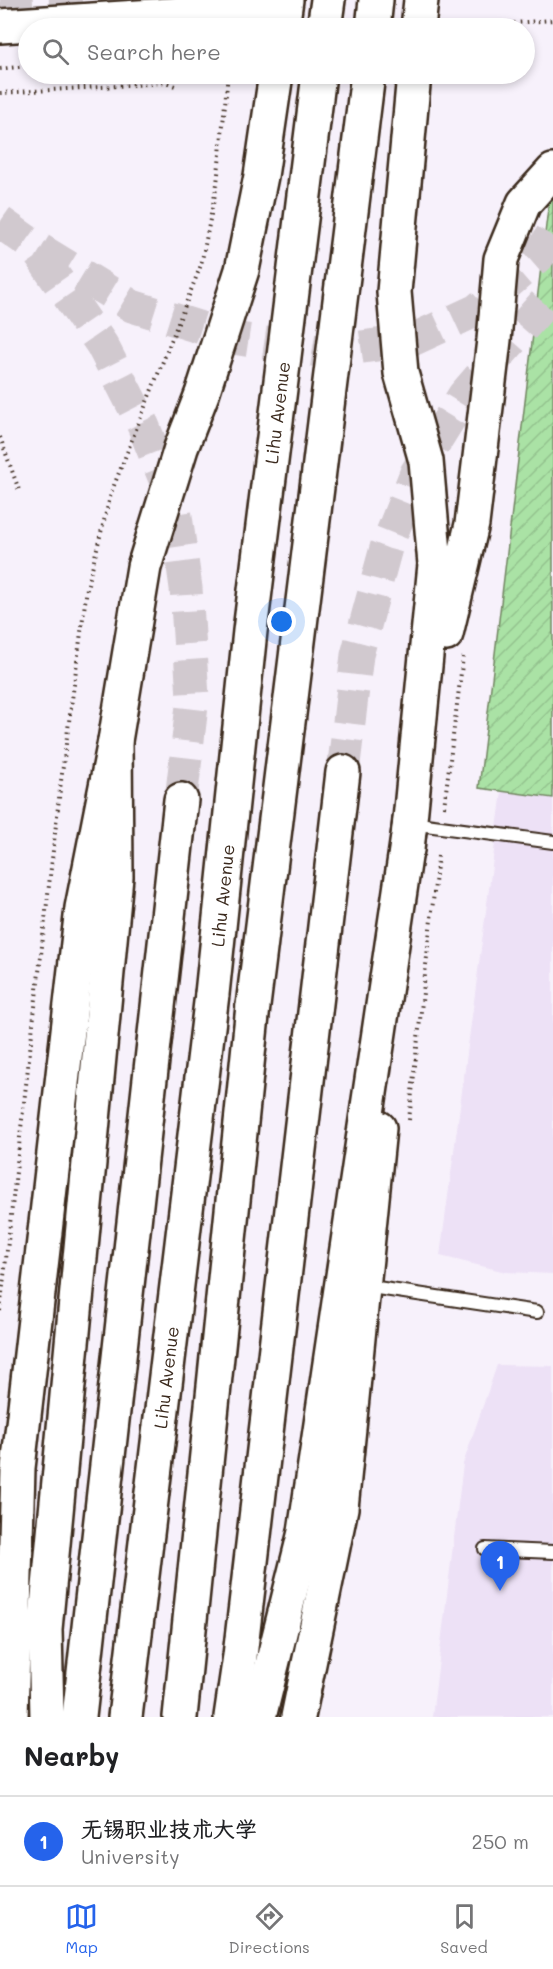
<!DOCTYPE html>
<html lang="en">
<head>
<meta charset="utf-8">
<style>
  body { margin:0; font-family:Mali,"LXGW WenKai TC",sans-serif; background:#f6f6f6; color:#202124 }
  .you { position:absolute; left:282px; top:622px; width:21px; height:21px; margin:-15px; border:4px solid #fff; border-radius:50%; background:#1a73e8; box-shadow:0 0 0 9px #1a73e833 }
  .badge { display:grid; place-items:center; width:39px; height:39px; border-radius:50%; background:#2563eb; color:#fff; font-size:20px; font-weight:700 }
  .pin { position:absolute; translate:-50% -50px; filter:drop-shadow(0 2px 3px #0008) }
  .pin::after { content:''; position:absolute; top:32px; width:21px; height:18px; background:inherit; clip-path:polygon(0 0,100% 0,50% 100%) }
  .list { margin:0; padding:0; list-style:none }
  h2 { display:flex; justify-content:space-between; align-items:center; height:78px; margin:0; padding:0 24px; font-size:26px }
  h2 small { font-size:20px; font-weight:400; color:#757577 }
  .list li { display:grid; grid-template-columns:39px 1fr auto; gap:18px; align-items:center; box-sizing:border-box; height:90px; padding:0 24px; border-top:2px solid #e0e0e0 }
  .list b { display:block; font-size:22px; white-space:nowrap }
  .list p { margin:0; font-size:20px; white-space:nowrap; color:#757577 }
  .list em { font-size:20px; font-style:normal; color:#757577 }
  .icon { flex:none; width:33px; height:33px; fill:none; stroke:currentColor; stroke-width:2; stroke-linecap:round; stroke-linejoin:round }
  .map { position:relative; flex:none; width:553px; height:1717px; overflow:hidden }
  .search { position:absolute; background:#fff; box-shadow:0 3px 9px #0003; left:18px; right:18px; top:18px; height:66px; display:flex; align-items:center; gap:15px; box-sizing:border-box; padding:0 21px; border-radius:33px; color:#757577; font-size:22px }
  .sheet { height:168px; background:#fff }
  nav { display:flex; justify-content:space-around; align-items:center; box-sizing:border-box; height:84px; border-top:2px solid #e0e0e0; background:#fff; font-size:16px; color:#757577 }
  nav a { display:grid; justify-items:center; gap:3px }
  nav .on { color:#2563eb }
  .map>svg:first-child { display:block }
  .built { fill:#ede1f6 }
  .garden { fill:url(#garden-furrows); stroke:#728662; stroke-width:1.5 }
  .lines { fill:none; stroke-linecap:round; stroke-linejoin:round }
  .trunk-tunnel { stroke:#d1c9cf; stroke-width:33; stroke-dasharray:33 16; stroke-linecap:butt }
  .service-casing { stroke:#3b2a1e; stroke-width:16 }
  .primary-casing { stroke:#3b2a1e; stroke-width:38 }
  .trunk-casing { stroke:#3b2a1e; stroke-width:38 }
  .path { stroke:#3b2a1e; stroke-width:4; stroke-dasharray:1.5 4.5; stroke-linecap:butt }
  .service { stroke:#fff; stroke-width:12 }
  .primary { stroke:#fff; stroke-width:33 }
  .trunk { stroke:#fff; stroke-width:33 }
  .trunk-bridge-casing { stroke:#3b2a1e; stroke-width:38; stroke-linecap:butt }
  .trunk-bridge { stroke:#fff; stroke-width:33 }
  .labels { text-anchor:middle; dominant-baseline:central; stroke-width:4.5; stroke-linejoin:round; paint-order:stroke }
  .street-label { font-size:18px; fill:#3b2a1e; stroke:#fff }
</style>
</head>
<body>
<div class="map">
<svg width="553" height="1717" viewBox="0 0 553 1717">
  <defs>
    <pattern id="garden-furrows" width="10" height="10" patternUnits="userSpaceOnUse" patternTransform="scale(1.5)"><rect width="10" height="10" fill="#aae2a5"/><path d="M-1 1l2-2M0 10L10 0M9 11l2-2" fill="none" stroke="#93c28e"/></pattern>
  </defs>
  <rect width="100%" height="100%" fill="#f7f1fb"/>
  <filter id="ink" filterUnits="userSpaceOnUse"><feTurbulence type="fractalNoise" baseFrequency=".0167" numOctaves="2"/><feDisplacementMap in="SourceGraphic" scale="12" xChannelSelector="R" yChannelSelector="G"/><feConvolveMatrix kernelMatrix="1 2 1 2 8 2 1 2 1" color-interpolation-filters="sRGB"/></filter>
  <g filter="url(#ink)">
    <g class="built">
      <path d="M 502,791 L 553,798 L 553,1274 L 506,1272 L 440,1256 Z"/>
      <path d="M 497,1365 L 553,1366 L 553,1717 L 432,1717 L 463,1464 Z"/>
    </g>
    <path class="garden" d="M 553,196 L 553,798 L 479,788 L 549,200 Z"/>
    <g class="lines">
      <g class="trunk-tunnel">
        <path d="M 0,5 L 86,0"/>
        <path d="M 0,222 L 34,246 L 132,306 L 233,338 L 326,352 L 412,340 L 477,310 L 538,257 L 553,233"/>
        <path d="M 40,255 L 102,345 L 143,425 L 174,502 L 186,588 L 193,697 L 181,800"/>
        <path d="M 343,772 L 357,655 L 386,548 L 416,473 L 464,395 L 553,293"/>
      </g>
      <g class="service-casing">
        <g id="service">
          <path d="M 411,823 L 553,842"/>
          <path d="M 364,1286 L 537,1312"/>
          <path d="M 485,1549 L 553,1552"/>
        </g>
      </g>
      <g class="primary-casing">
        <g id="primary">
          <path d="M 0,26 L 185,14 L 269,0"/>
          <path d="M 282,28 L 286,0"/>
          <path d="M 418,28 L 421,0"/>
          <path d="M 446,634 L 472,524 L 494,340 L 501,259 L 524,203 L 553,171"/>
          <path d="M 407,850 L 435,564 L 426,461 L 401,373 L 394,292 L 414,74"/>
          <path d="M 11,1717 L 18,1468 L 82,908 L 115,741 L 144,567 L 181,448 L 202,394 L 242,270 L 261,176 L 276,74"/>
          <path d="M 298,1717 L 341,1508 L 379,1128"/>
        </g>
      </g>
      <g class="trunk-casing">
        <g id="trunk">
          <path d="M 324,28 L 328,0"/>
          <path d="M 373,28 L 376,0"/>
          <path d="M 47,1717 L 45,1629 L 116,877 L 115,741"/>
          <path d="M 79,1717 L 181,800"/>
          <path id="s1" d="M 125,1717 L 212,994"/>
          <path d="M 180,1717 L 253,1006"/>
          <path d="M 231,1717 L 240,1656 L 343,772"/>
          <path d="M 259,1717 L 305,1532 L 410,823"/>
        </g>
      </g>
      <g class="path">
        <path d="M 448,28 L 553,20"/>
        <path d="M 0,69 L 28,66"/>
        <path d="M 0,93 L 167,83 L 178,87"/>
        <path d="M 0,437 L 20,493"/>
        <path d="M 444,807 L 463,657"/>
        <path d="M 409,1120 L 438,856"/>
        <path d="M 0,1311 L 61,781 L 87,588 L 111,493 L 201,265 L 217,184 L 228,74"/>
      </g>
      <use href="#service" class="service"/>
      <use href="#primary" class="primary"/>
      <use href="#trunk" class="trunk"/>
      <g class="trunk-bridge-casing">
        <g id="trunk-bridge">
          <path id="s2" d="M 212,994 L 250,631 L 319,74"/>
          <path d="M 253,1006 L 368,74"/>
        </g>
      </g>
      <use href="#trunk-bridge" class="trunk-bridge"/>
    </g>
  </g>
  <g class="labels">
    <g class="street-label">
      <text stroke="none"><textPath href="#s2" startOffset="585">Lihu Avenue</textPath></text>
      <text stroke="none"><textPath href="#s2" startOffset="99">Lihu Avenue</textPath></text>
      <text stroke="none"><textPath href="#s1" startOffset="342">Lihu Avenue</textPath></text>
    </g>
  </g>
</svg>
<div class="you"></div>
<div class="pin badge" style="left:500px;top:1591px">1</div>
<div class="search"><svg class="icon" aria-label="search" viewBox="0 0 24 24"><circle cx="10" cy="10" r="6"/><path d="M15 15l6 6"/></svg>Search here</div>
</div>
<section class="sheet">
<h2>Nearby<small></small></h2>
<ul class="list">
<li><span class="badge">1</span><div><b>无锡职业技术大学</b><p>University</p></div><em>250 m</em></li>
</ul>
</section>
<nav>
<a class="on"><svg class="icon" aria-label="map" viewBox="0 0 24 24"><path d="M3 6l6-2 6 2 6-2v14l-6 2-6-2-6 2zM9 4v14M15 6v14"/></svg>Map</a>
<a><svg class="icon" aria-label="directions" viewBox="0 0 24 24"><path d="M12 3l9 9-9 9-9-9zM9 14v-3h6M13 9l2 2-2 2"/></svg>Directions</a>
<a><svg class="icon" aria-label="saved" viewBox="0 0 24 24"><path d="M7 4h10v16l-5-4-5 4z"/></svg>Saved</a>
</nav>
</body>
</html>
